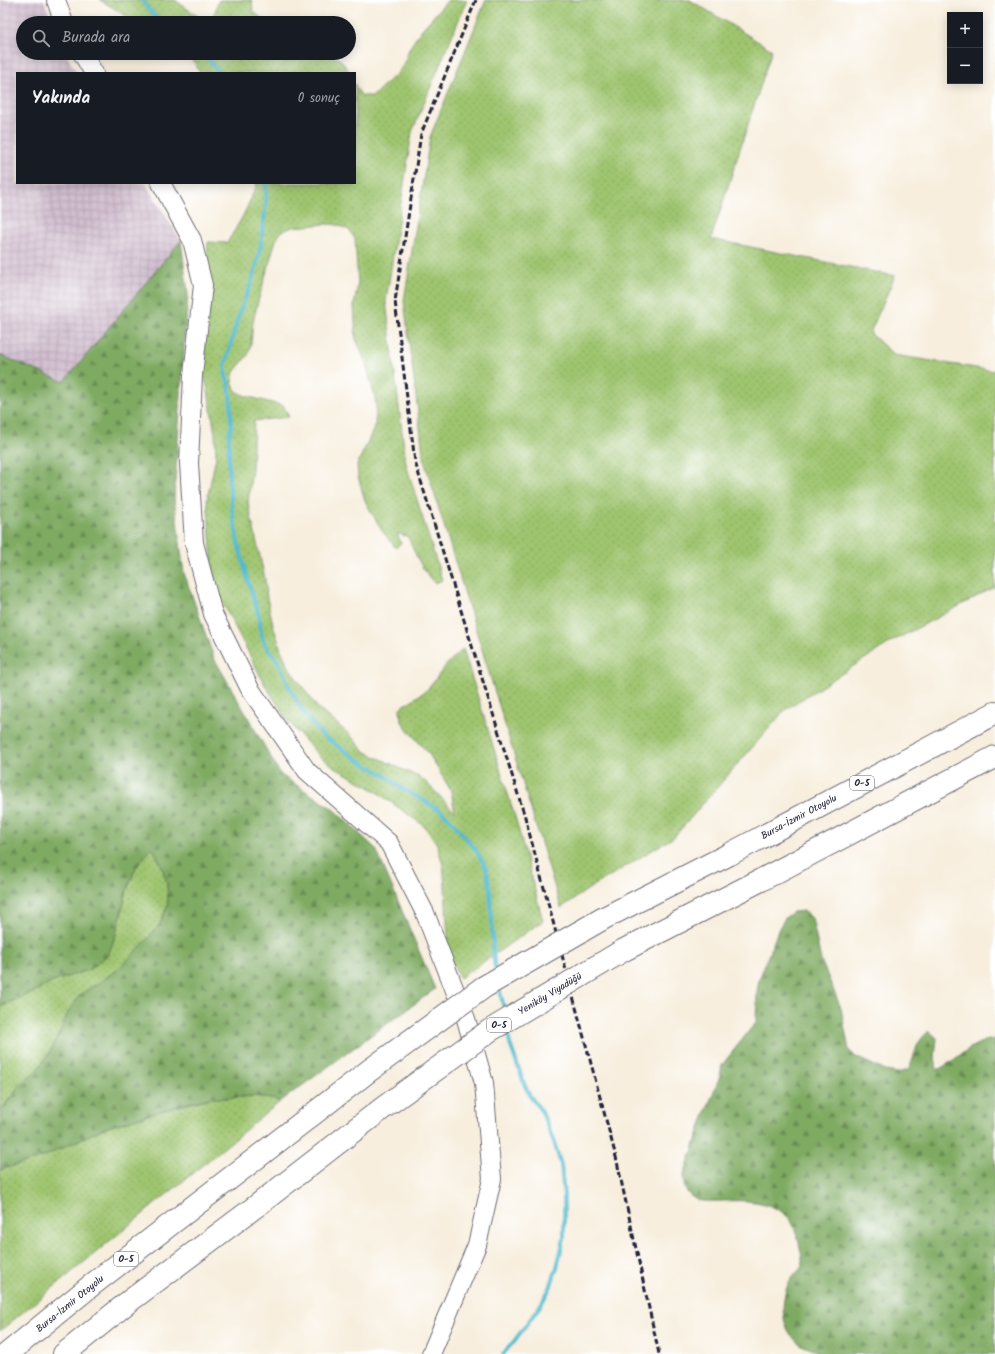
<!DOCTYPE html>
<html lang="tr">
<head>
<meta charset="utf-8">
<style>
  body { margin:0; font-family:Kalam,sans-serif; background:#242831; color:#f1f3f6 }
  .controls { position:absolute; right:12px; top:12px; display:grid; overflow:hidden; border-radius:0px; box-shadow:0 2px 10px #0003 }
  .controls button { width:36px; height:36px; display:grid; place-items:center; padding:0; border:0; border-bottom:1px solid #363941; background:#171b24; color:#f1f3f6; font:20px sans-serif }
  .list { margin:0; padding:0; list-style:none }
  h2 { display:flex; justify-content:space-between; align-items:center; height:52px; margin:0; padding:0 16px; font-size:17px }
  h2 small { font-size:13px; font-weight:400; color:#9ea1a6 }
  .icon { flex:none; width:22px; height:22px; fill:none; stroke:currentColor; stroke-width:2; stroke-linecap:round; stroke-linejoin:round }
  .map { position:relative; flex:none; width:995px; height:1354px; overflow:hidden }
  .search { position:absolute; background:#171b24; box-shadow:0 2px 10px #0003; left:16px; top:16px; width:340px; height:44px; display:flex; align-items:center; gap:10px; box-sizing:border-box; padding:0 14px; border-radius:22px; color:#9ea1a6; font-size:15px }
  .panel { position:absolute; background:#171b24; box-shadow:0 2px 10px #0003; left:16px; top:72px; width:340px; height:112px; border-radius:0px }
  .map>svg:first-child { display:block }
  .industrial { fill:url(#industrial-grid) }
  .grass { fill:url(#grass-dots); stroke:#607456 }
  .forest { fill:url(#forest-firs); stroke:#50664e }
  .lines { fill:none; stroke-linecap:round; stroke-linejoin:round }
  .stream { stroke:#51bace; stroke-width:4 }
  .minor-casing { stroke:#6d6974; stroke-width:20 }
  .highway-casing { stroke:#6d6974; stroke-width:24 }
  .minor { stroke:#fff; stroke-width:18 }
  .highway { stroke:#fff; stroke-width:22 }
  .rail { stroke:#22223b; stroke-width:3; stroke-dasharray:6 3; stroke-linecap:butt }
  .highway-bridge-casing { stroke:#6d6974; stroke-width:24; stroke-linecap:butt }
  .highway-bridge { stroke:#fff; stroke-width:22 }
  .labels { text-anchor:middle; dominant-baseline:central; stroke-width:4; stroke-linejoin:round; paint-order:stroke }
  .shield { fill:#fff; stroke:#646476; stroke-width:1 }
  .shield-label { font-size:9px; font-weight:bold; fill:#22223b }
  .street-label { font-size:10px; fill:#22223b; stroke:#fff }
</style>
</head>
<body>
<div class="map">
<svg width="995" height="1354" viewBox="0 0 995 1354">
  <defs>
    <pattern id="industrial-grid" width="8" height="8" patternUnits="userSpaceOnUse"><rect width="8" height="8" fill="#d0bdce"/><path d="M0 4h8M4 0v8" fill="none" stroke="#b2a2b2"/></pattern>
    <pattern id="grass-dots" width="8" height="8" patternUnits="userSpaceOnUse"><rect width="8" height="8" fill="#9fc570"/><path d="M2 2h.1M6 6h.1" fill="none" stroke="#89a962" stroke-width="1.8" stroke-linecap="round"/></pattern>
    <pattern id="forest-firs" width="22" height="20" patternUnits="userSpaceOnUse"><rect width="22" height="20" fill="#7faa62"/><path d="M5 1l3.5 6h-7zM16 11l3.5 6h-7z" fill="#688a52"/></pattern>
  </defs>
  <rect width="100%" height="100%" fill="#fff"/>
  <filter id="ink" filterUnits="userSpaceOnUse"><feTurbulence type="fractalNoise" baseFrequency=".025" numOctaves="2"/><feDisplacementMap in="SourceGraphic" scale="8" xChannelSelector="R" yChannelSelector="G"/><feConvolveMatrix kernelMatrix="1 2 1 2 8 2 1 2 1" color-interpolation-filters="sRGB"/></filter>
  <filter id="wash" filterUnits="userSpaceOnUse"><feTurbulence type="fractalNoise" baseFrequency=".012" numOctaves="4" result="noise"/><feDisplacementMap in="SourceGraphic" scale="16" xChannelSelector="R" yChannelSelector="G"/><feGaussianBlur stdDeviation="0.9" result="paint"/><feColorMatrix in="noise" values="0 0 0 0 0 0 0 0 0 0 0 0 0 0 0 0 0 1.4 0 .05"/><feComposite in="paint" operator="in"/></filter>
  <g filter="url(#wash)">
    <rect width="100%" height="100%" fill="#f7eedd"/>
    <path class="industrial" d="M 0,0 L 44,0 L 53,23 L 23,23 L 23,53 L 65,53 L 77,73 L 17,73 L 17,183 L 145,183 L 181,240 L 64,382 L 0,355 Z"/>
    <g class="grass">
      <path d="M 100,0 L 175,0 L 207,23 L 138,23 Z"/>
      <path d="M 219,0 L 252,0 L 253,11 L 267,23 L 211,23 Z"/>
      <path d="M 448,0 L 467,0 L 412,132 L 386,301 L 406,464 L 442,580 L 435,584 C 422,570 415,554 408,537 L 397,533 L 401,543 L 396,548 L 382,531 L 365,501 L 358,476 L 357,465 L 375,426 L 376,405 L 374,394 L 365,361 L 356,339 L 354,305 L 358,283 L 357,271 L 355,239 L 349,230 L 338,225 L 327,224 L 294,227 L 282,231 L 276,240 L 259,298 L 253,322 L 251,344 L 248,355 L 234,372 L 232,382 L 236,391 L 246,396 L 284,406 L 289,417 L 254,421 L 252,469 L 248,503 L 265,579 L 267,598 L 274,628 L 281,650 L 290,669 L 317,707 L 350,735 L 364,751 L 423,779 L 455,812 L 451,791 L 429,754 L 407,729 L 401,720 L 400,708 L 427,690 L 447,664 L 463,649 L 516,820 L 543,921 L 460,978 L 449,958 L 445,887 L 443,865 L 437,844 L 424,826 L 374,790 L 334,767 L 318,755 L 302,737 L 288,721 L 265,685 L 214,586 L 207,499 L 216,457 L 215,434 L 208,391 L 203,371 L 208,242 L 227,243 L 243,216 L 256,187 L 256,183 L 355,183 L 355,84 L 356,88 L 362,96 L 373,96 L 388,81 L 396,75 L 402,67 L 410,47 L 422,29 Z"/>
      <path d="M 486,0 L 690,0 L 772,50 L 711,239 L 895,276 L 870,333 L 894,355 L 995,371 L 995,587 L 891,642 L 785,710 L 674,837 L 590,888 L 561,908 L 424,460 L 404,301 L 430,137 Z"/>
      <path d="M 183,53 L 324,53 L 341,60 L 350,73 L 200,73 C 196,64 191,58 183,53 Z"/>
      <path d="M 152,847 L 161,864 L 167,883 L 168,904 L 160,924 L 147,940 L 116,971 L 80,995 L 49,1054 L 36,1071 L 20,1084 L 0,1112 L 0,1008 L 10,1002 L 30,994 L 50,983 L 69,976 L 108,955 L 116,934 L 127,890 L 136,867 Z"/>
      <path d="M 256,1096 L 281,1101 L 0,1331 L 0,1170 L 43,1157 L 102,1129 L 145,1115 L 207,1099 Z"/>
    </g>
    <g class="forest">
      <path d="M 181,240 L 188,294 L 174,498 L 184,573 L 214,658 L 281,775 L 332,808 L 376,849 L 435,989 L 281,1101 L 256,1096 L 207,1099 L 187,1103 L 102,1129 L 43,1157 L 0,1170 L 0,1112 L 20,1084 L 36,1071 L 49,1054 L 59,1034 L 68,1012 L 80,995 L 116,971 L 147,940 L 160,924 L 168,904 L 167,883 L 161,864 L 152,847 L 136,867 L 127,890 L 116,934 L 108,955 L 90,969 L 50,983 L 30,994 L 10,1002 L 0,1008 L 0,355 L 64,382 Z"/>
      <path d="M 804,911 L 812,918 L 821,960 L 841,1008 L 849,1050 L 856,1057 L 886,1071 L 897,1073 L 908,1070 C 917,1054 913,1044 929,1031 L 937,1038 L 935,1058 L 937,1070 C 958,1060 971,1041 995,1039 L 995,1354 L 821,1354 C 814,1349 805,1348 799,1343 C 780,1329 780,1302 789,1282 C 793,1276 799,1271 803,1265 C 801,1252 797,1225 787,1216 C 769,1200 744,1200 722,1201 C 712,1201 700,1203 692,1197 C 685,1192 684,1186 683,1178 L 706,1111 L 720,1076 L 722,1065 L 756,1022 L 757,991 L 759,979 L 779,928 L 785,918 L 793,912 Z"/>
    </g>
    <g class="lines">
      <g class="stream">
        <path d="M 141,0 L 161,23"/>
        <path d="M 204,53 L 219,73"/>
        <path d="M 266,183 L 266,203 L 261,244 L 257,263 L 251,284 L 239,314 L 225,365 L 226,376 L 229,385 L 231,407 L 231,427 L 229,437 L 229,479 L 232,509 L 238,543 L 249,584 L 259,616 L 262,637 L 266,646 L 279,663 L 287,682 L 302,711 L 323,736 L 366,765 L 383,774 L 400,787 L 441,811 L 449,818 L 476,850 L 486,868 L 490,889 L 494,962 L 496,972"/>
        <path d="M 499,986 L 505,1013"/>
        <path d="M 503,1354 L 515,1340 L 540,1306 L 550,1288 L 557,1267 L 564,1238 L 564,1196 L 561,1165 L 555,1145 L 542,1112 L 530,1096 L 525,1086 L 510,1044 L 507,1028"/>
      </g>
    </g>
  </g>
  <g filter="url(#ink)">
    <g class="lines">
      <g class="minor-casing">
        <g id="minor">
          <path d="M 56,0 L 64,23"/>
          <path d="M 82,53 L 94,73"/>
          <path d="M 161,183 L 192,240 L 203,285 L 193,375 L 189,463 L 194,543 L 213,614 L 250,689 L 307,771 L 389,843 L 425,913 L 466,1019 L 484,1083 L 492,1179 L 477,1245 L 431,1354"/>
        </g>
      </g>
      <g class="highway-casing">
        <g id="highway">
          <path d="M 730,854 L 995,713"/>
          <path d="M 761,880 L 995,757"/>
          <path d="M 7,1354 L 93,1284 L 246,1166"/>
          <path d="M 64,1354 L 127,1303 L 259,1204"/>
        </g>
      </g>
      <use href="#minor" class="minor"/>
      <use href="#highway" class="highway"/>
      <path class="rail" d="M 476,0 L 421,134 L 395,301 L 415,462 L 525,817 L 616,1157 L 659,1354"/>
      <g class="highway-bridge-casing">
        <g id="highway-bridge">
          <path d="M 246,1166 L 370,1070 L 484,987 L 604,918 L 730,854"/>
          <path d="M 259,1204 L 383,1108 L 489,1031 L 624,950 L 761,880"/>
        </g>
      </g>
      <use href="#highway-bridge" class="highway-bridge"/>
    </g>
  </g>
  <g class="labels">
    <g class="shield">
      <rect x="850" y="776" width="24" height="14" rx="3"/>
      <rect x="487" y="1018" width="24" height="14" rx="3"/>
      <rect x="114" y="1252" width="24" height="14" rx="3"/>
    </g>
    <g class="shield-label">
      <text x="862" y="783">O-5</text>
      <text x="499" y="1025">O-5</text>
      <text x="126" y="1259">O-5</text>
    </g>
    <g class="street-label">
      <text transform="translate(799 817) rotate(-28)">Bursa-İzmir Otoyolu</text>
      <text transform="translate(550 994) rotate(-31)">Yeniköy Viyadüğü</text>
      <text transform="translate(70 1304) rotate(-39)">Bursa-İzmir Otoyolu</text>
    </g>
  </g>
</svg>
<div class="controls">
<button>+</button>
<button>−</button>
</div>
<div class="search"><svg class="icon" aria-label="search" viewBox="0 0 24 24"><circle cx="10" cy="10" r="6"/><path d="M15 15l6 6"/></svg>Burada ara</div>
<section class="panel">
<h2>Yakında<small>0 sonuç</small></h2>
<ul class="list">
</ul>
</section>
</div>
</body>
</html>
